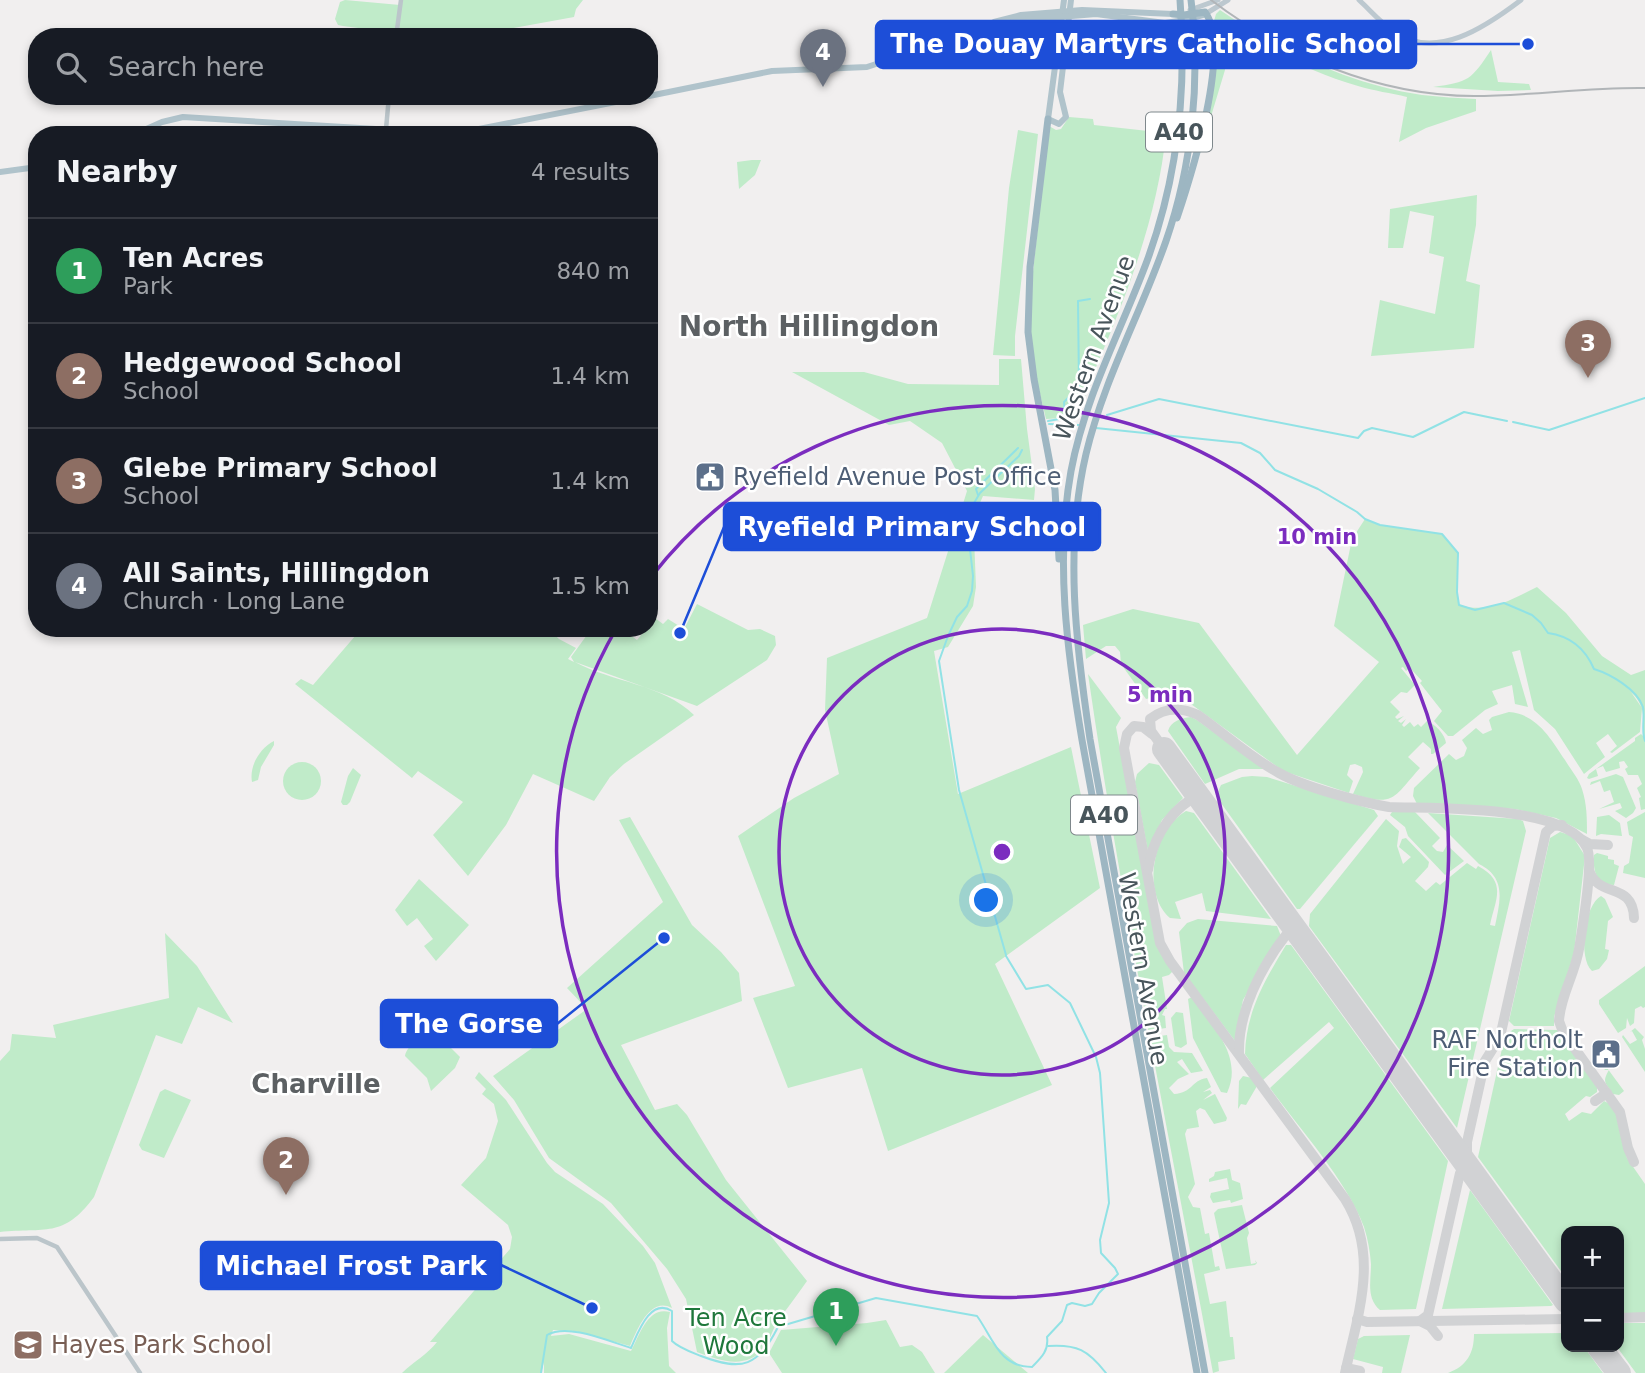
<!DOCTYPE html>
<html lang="en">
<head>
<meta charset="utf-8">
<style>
  body { margin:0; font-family:"DejaVu Sans",sans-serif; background:#242831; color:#f1f3f6 }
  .controls { position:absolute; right:21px; bottom:21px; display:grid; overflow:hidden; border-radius:14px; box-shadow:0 4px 10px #0003 }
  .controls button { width:63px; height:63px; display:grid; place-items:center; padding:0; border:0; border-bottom:2px solid #363941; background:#171b24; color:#f1f3f6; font:35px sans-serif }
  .you { position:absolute; left:987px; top:901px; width:24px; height:24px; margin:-18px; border:5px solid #fff; border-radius:50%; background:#1a73e8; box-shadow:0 0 0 10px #1a73e833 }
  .badge { display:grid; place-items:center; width:46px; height:46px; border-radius:50%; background:#1a73e8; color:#fff; font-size:23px; font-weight:700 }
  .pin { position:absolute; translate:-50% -58px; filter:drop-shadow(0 2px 4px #0008) }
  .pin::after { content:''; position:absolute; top:37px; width:24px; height:21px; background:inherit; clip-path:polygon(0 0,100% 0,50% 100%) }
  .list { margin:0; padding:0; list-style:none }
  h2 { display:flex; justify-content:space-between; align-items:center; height:91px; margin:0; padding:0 28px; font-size:30px }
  h2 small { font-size:23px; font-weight:400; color:#9ea1a6 }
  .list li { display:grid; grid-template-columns:46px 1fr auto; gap:21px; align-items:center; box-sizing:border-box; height:105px; padding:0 28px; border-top:2px solid #363941 }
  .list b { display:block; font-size:26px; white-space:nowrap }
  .list p { margin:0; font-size:23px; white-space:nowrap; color:#9ea1a6 }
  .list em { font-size:23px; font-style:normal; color:#9ea1a6 }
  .icon { flex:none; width:38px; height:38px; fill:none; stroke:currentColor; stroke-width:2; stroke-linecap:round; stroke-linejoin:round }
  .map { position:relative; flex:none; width:1645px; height:1373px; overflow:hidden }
  .search { position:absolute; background:#171b24; box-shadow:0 4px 10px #0003; left:28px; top:28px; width:630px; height:77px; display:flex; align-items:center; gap:18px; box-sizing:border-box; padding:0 24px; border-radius:28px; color:#9ea1a6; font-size:26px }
  .panel { position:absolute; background:#171b24; box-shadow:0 4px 10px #0003; left:28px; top:126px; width:630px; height:511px; border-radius:28px }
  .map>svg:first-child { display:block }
  .green { fill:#c0ebc9 }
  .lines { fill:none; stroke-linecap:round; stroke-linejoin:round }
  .stream { stroke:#91e2e5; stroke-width:2 }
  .taxiway { stroke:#d1d2d4; stroke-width:10 }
  .runway { stroke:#d1d2d4; stroke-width:24 }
  .tertiary { stroke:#bbc5ca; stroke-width:4.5 }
  .secondary { stroke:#bcc8cf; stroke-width:5 }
  .primary { stroke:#b0c3cb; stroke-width:6 }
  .trunk { stroke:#9db6c2; stroke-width:7 }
  .rail { stroke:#b1b5b8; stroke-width:2 }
  .ring { fill:none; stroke:#7b2cbf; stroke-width:3.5 }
  .labels { text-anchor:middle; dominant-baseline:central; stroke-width:5; stroke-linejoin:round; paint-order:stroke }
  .shield { fill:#fff; stroke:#7f888c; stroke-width:2 }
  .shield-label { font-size:23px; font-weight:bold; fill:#48555b }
  .street-label { font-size:24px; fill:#48555b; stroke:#fff }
  .service-label { font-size:24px; fill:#4e5e75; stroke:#fff; text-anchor:start }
  .park-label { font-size:24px; fill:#1e773b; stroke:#fff }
  .education-label { font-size:24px; fill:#785e54; stroke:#fff; text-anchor:start }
  .neighbourhood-label { font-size:26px; font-weight:bold; fill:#5c6063; stroke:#fff }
  .quarter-label { font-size:28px; font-weight:bold; fill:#5c6063; stroke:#fff }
  .centre { fill:#7b2cbf; stroke:#fff; stroke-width:3.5 }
  .ring-label { font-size:21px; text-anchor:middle; font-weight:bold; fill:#7b2cbf; stroke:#fff; stroke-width:5; stroke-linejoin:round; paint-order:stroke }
  .leader { fill:none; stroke:#1d4ed8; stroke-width:2.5 }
  .callout-dot { fill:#1d4ed8; stroke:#fff; stroke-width:2.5 }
  .callout { fill:#1d4ed8; stroke:#1d4ed8; stroke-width:2.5 }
  .callout-label { font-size:26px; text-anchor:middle; font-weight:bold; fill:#fff }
</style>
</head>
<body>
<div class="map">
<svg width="1645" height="1373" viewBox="0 0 1645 1373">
  <rect width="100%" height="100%" fill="#f1efef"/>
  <g class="green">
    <path d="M 345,0 L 400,5 L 401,0 L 583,0 L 576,9 L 574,17 L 464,37 L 398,30 L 397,33 L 343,26 L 338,25 L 335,19 L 340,2 Z"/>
    <path d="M 1220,10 C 1281,51 1348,84 1422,95 C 1440,97 1458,98 1476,99 L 1476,111 L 1426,128 L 1399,142 L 1407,97 C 1391,93 1374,91 1358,86 C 1312,73 1269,50 1228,26 L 1225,70 L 1196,166 C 1208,116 1220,74 1214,21 L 1216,14 Z"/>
    <path d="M 1491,50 L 1498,82 L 1529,84 L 1531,90 L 1498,91 L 1433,87 C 1469,82 1471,80 1491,50 Z"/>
    <path d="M 1069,117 L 1093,119 L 1094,125 L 1166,133 C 1160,196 1139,262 1115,321 C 1103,353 1087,383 1079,417 L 1046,419 L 1034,368 L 1030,323 L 1031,290 L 1049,126 L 1056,130 L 1061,129 Z"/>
    <path d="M 1018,130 L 1038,134 L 1015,336 L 1015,356 L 993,355 L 1009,188 Z"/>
    <path d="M 752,160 L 761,160 L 755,175 L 739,189 L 737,162 Z"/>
    <path d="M 1477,195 L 1476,225 L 1466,281 L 1480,285 L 1474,348 L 1371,356 L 1380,300 L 1435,314 L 1444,257 L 1429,253 L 1434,216 L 1410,211 L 1403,248 L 1388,248 L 1390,209 Z"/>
    <path d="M 999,359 L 1021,359 L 1027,429 L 1035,489 L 1034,500 L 983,496 L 976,512 L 974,537 L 976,587 L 973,606 L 948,647 L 934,651 L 958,794 L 1071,747 L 1100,888 L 995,964 L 1052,1085 L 888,1151 L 862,1068 L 788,1088 L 753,998 L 795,986 L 738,836 L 794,798 L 839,774 L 825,710 L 827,658 L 927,618 L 967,491 L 942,443 L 910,421 L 889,425 L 792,372 L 864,372 L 908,384 L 999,385 Z"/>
    <path d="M 1365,519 L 1380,525 L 1442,534 L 1458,553 L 1457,592 L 1459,605 C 1489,614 1510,600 1537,587 L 1566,613 L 1602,656 L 1631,675 L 1645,670 L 1645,809 L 1641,810 L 1639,798 L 1641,797 L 1637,788 L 1642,784 L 1638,775 L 1628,775 L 1625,769 L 1628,767 L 1624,761 L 1619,762 L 1620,768 L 1606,772 L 1603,766 L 1596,769 L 1598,776 L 1589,779 L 1587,778 L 1589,774 L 1635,741 L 1635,738 L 1641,734 L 1643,736 C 1645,718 1644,704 1631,692 L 1642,708 L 1640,732 L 1612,753 L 1610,752 L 1617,746 L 1608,734 L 1596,743 L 1605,757 L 1584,774 L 1555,729 L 1534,710 L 1520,650 L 1512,652 L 1528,707 L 1515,704 L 1512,685 L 1492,691 L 1498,704 L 1485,710 L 1453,736 L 1448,736 L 1434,721 L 1442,711 L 1420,683 L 1422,681 L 1410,668 L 1406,671 L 1403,667 L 1401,668 L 1415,685 L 1407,693 L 1401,692 L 1390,702 L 1400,712 L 1395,717 L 1397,719 L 1404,716 L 1398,721 L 1401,723 L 1406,719 L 1402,725 L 1404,727 L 1410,722 L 1414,727 L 1418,724 L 1421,727 L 1427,721 C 1435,724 1445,734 1446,743 L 1433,754 L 1431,754 L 1431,749 L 1423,742 L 1408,757 L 1420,768 C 1393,798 1395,807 1353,794 L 1363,772 L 1362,767 L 1355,764 L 1350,765 L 1347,775 L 1353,781 L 1349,793 L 1283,771 L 1184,699 L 1168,694 L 1146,699 L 1121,664 L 1120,652 L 1115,646 L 1106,646 L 1086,659 L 1083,625 L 1133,609 L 1199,623 L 1297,755 L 1379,662 L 1334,626 L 1352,539 Z"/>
    <path d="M 697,604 L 748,630 L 760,629 L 775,636 L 776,645 L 767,660 L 697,706 L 575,662 C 611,682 663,684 694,715 L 624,764 L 610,777 L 594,801 L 533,774 L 506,825 L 468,876 L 433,835 L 463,802 L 418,771 L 412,778 L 295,684 L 301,679 L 313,685 L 362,628 L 547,628 L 559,639 L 576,648 L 568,659 L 574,662 L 571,657 L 592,628 L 621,628 L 637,640 L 647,628 L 649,628 L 655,618 L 663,624 L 668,619 L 684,629 Z"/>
    <path d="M 1088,674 L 1121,718 L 1116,727 L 1156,941 L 1162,956 L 1173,971 L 1169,975 L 1162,977 L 1167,1009 L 1165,1009 L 1162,1015 L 1165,1016 L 1166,1028 L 1159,1029 L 1160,1036 L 1167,1035 L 1169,1047 L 1174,1052 L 1192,1053 L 1203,1071 L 1191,1073 L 1182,1059 L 1177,1062 L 1189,1074 L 1178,1079 L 1169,1088 L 1174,1094 C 1193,1093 1191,1080 1207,1078 L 1211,1087 L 1203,1092 L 1210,1090 L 1212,1093 L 1203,1100 L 1215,1094 L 1227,1118 L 1226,1121 L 1214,1124 L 1205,1110 L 1200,1108 L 1196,1111 L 1199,1127 L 1187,1129 L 1185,1134 L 1195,1184 L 1188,1197 L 1193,1207 L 1200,1208 L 1205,1234 L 1209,1233 L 1215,1267 L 1219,1266 L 1220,1270 L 1204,1274 L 1210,1304 L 1226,1301 L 1230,1337 L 1233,1337 L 1235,1359 L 1218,1362 L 1219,1371 L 1213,1373 C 1170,1140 1122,908 1088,674 Z"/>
    <path d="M 1509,712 C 1537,714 1551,739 1565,760 C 1571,770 1579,779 1582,789 C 1587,804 1587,819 1587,834 L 1556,818 L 1515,809 L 1417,804 L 1413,796 L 1414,788 L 1449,754 L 1456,760 L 1464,756 L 1467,748 L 1462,740 L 1476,728 L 1483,734 L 1492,730 L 1489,720 L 1492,717 Z"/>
    <path d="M 1191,717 L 1197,720 L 1264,769 L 1239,769 L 1205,784 L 1168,731 C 1171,721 1181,718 1191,717 Z"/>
    <path d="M 274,741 L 274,745 L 261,767 L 258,780 L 252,782 C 249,766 260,748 274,741 Z"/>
    <circle cx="302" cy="781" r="19"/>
    <path d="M 1149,763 L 1159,765 L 1183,798 L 1162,820 L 1148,852 L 1135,782 L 1137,774 Z"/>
    <path d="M 353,768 L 361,775 L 350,802 L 347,805 L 343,805 L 341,802 L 348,776 Z"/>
    <path d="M 1616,774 L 1623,777 L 1636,808 L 1633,813 L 1626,818 L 1615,811 L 1622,808 L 1620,803 L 1599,809 L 1614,802 L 1610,790 L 1604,792 L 1600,781 L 1590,785 L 1591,782 Z"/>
    <path d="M 1252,776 L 1267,777 L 1374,810 L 1378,816 L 1300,909 L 1297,909 L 1216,796 L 1221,785 L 1242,777 Z"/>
    <path d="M 1186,811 L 1194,813 L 1271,919 L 1206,911 L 1202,893 L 1175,902 L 1181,919 L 1170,918 C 1141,892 1153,830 1186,811 Z"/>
    <path d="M 1392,812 L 1415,812 L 1440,838 L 1432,846 L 1437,851 L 1443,852 L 1447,845 L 1464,861 L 1445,875 L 1408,836 L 1405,827 L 1390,815 Z"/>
    <path d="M 1645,812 L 1645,878 L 1623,873 L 1624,866 L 1629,863 L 1633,837 L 1629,835 L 1627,822 Z"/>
    <path d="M 1428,813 L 1518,819 L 1523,821 L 1526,831 L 1457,1128 L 1309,926 L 1310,914 L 1386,819 L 1399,831 L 1397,846 L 1403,864 L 1411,857 L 1399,847 L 1402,839 L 1406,838 L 1429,862 L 1428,867 L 1415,881 L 1426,891 L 1436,882 L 1440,885 L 1467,863 L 1476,869 L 1478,866 C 1508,882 1495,900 1490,925 L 1495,926 C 1500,901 1507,878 1479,864 Z"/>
    <path d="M 1609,815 L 1620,823 L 1622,836 L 1601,834 L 1596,836 L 1597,817 Z"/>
    <path d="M 630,817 L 692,925 L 721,952 L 739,973 L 742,1001 L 621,1045 L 655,1110 L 677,1104 L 687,1115 L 726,1180 L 807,1281 C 797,1296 785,1310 775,1326 C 772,1332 770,1339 766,1345 C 749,1371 720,1361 697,1352 L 686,1299 L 667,1269 L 611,1203 L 549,1158 L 514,1100 L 493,1076 L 587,1009 L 567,988 L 663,902 L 619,820 Z"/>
    <path d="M 1560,832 L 1570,835 L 1575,840 L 1585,856 L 1574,953 L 1554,1017 L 1554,1026 L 1514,1026 L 1509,1021 L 1550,838 Z"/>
    <path d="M 1597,853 L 1608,856 L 1608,859 L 1614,860 L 1614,864 L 1619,866 L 1614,885 C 1595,885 1593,869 1594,855 Z"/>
    <path d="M 419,879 L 469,925 L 436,961 L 424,946 L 433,939 L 417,918 L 407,926 L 395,910 Z"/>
    <path d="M 1601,896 L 1605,899 L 1613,917 L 1608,921 L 1605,949 L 1609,950 L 1607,959 L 1599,969 L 1592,971 C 1578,958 1584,905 1601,896 Z"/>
    <path d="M 1198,919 L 1277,926 L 1281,936 L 1243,1000 L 1235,1041 L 1184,973 L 1179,932 L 1187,923 Z"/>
    <path d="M 165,933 L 197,966 L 233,1023 L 198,1007 L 182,1044 L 156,1035 L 94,1197 C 63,1239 45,1227 0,1232 L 0,1061 L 10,1050 L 12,1034 L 56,1038 L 53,1025 L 169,998 Z"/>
    <path d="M 1286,945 L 1291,945 L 1448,1161 L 1416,1309 L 1380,1310 C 1366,1298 1371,1281 1371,1264 C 1370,1252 1368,1239 1364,1227 C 1347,1181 1299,1128 1270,1088 L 1334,1028 L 1329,1022 L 1263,1080 L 1245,1054 C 1246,1012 1265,980 1286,945 Z"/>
    <path d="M 1645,966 L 1645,1007 L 1643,1008 L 1641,1006 L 1635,1009 L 1634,1023 L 1630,1026 L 1627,1018 L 1626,1028 L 1618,1033 L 1599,1004 L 1599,1000 Z"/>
    <path d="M 1192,997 C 1212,1025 1244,1057 1227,1093 L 1221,1092 L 1193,1038 L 1188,999 Z"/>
    <path d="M 408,1010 L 422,1019 L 460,1057 L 455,1068 L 431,1091 L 427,1078 L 405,1056 C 407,1045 419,1042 420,1030 L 415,1023 L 403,1013 Z"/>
    <path d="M 1176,1012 L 1183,1013 L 1187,1044 L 1181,1048 L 1175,1046 L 1171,1018 Z"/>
    <path d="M 1635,1028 L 1644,1037 L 1642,1040 L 1645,1049 L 1645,1072 L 1622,1037 L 1623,1035 L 1630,1044 L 1637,1040 L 1632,1031 L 1630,1032 Z"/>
    <path d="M 1514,1029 L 1557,1030 L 1597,1087 L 1597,1092 L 1590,1097 L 1586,1096 L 1565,1114 L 1569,1121 L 1582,1112 L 1591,1114 L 1604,1101 L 1608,1103 L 1616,1113 L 1627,1158 L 1645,1184 L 1645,1313 L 1619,1313 L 1619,1231 L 1566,1231 L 1566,1278 L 1478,1157 L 1505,1035 Z"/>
    <path d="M 1599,1057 L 1624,1091 L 1619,1095 L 1613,1094 C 1605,1082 1602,1082 1609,1070 L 1605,1070 L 1601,1064 L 1596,1066 L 1592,1065 L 1593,1061 Z"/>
    <path d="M 479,1072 L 506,1100 L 547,1163 L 555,1172 L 603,1204 L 643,1246 L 655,1263 L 672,1308 C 650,1296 637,1330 630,1346 L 575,1331 L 553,1330 L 551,1336 L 569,1334 L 631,1351 C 640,1334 648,1306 670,1312 L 667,1328 L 669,1366 L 676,1373 L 544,1373 L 544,1362 L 541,1373 L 402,1373 C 413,1362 428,1354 437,1342 L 430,1342 L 510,1249 L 512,1237 L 508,1225 L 461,1185 L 486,1158 L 498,1121 L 494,1104 L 482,1094 L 486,1089 L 475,1078 Z"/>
    <path d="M 1243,1076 L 1252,1078 L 1257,1086 L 1246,1105 L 1241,1104 L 1238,1109 L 1239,1081 Z"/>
    <path d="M 165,1089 L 191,1100 L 164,1158 L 142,1150 L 139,1145 L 160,1092 Z"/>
    <path d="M 1230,1169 L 1232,1180 L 1240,1183 L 1243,1199 L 1231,1203 L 1230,1200 L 1213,1203 L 1210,1197 L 1211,1193 L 1229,1189 L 1227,1178 L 1209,1182 L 1209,1179 L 1214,1176 L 1215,1172 Z"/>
    <path d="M 1470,1190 L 1553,1305 L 1551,1306 L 1442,1309 Z"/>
    <path d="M 1242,1205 L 1249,1233 L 1247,1238 L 1251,1264 L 1256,1263 L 1255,1260 L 1257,1263 L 1255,1265 L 1226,1269 L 1214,1213 L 1218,1209 Z"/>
    <path d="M 886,1320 L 900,1347 L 912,1345 L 922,1352 L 935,1373 L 782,1373 L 769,1353 L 781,1330 L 867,1323 Z"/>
    <path d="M 1619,1323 L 1645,1323 L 1645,1373 L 1636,1373 L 1617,1347 L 1619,1347 Z"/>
    <path d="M 1566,1333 L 1566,1347 L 1584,1347 L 1603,1373 L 1448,1373 C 1467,1366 1474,1353 1474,1334 Z"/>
    <path d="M 983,1335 L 1028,1373 L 944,1373 Z"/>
    <path d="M 1410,1335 L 1401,1373 L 1382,1373 L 1383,1367 L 1353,1359 L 1358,1339 L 1364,1336 Z"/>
  </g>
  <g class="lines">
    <g class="stream">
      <path d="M 1107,415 L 1159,399 L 1358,438 L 1364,431 L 1372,428 L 1413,437 L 1464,412 L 1507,421"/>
      <path d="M 1048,421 L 1065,418 L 1064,402 L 1079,387 L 1078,301 L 1090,299"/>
      <path d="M 1513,422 L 1549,430 L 1645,398"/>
      <path d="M 1065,423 L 1065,418 L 1073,417"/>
      <path d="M 1049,424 L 1079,425"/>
      <path d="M 1096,428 L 1241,443 L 1260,453 L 1275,470 L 1318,489 L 1357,512 L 1365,519 L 1380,525 L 1442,534 L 1458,553 L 1457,592 L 1459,605 L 1475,610 L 1504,603 L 1532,615 L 1541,623 L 1548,633 C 1570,636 1585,648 1594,669 C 1610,674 1637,689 1643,707 C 1645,718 1641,731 1645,741"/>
      <path d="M 978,495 L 976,489 L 1018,448"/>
      <path d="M 1006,955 L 959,790 L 939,661 L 948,636 L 957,617 L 967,606 L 972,591 L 973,576 L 969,540 L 971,508 L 980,493 L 1019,456 L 1022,450"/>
      <path d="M 1048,1346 C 1077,1344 1088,1350 1106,1373"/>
      <path d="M 541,1373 L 547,1335 C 568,1323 608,1341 631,1348 C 638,1333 650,1297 672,1311 L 672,1341 C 679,1348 691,1352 701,1356 C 743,1372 758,1366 778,1327 L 876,1298 L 977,1316 C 993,1338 999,1367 1032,1367 C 1041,1358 1049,1351 1047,1337 L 1062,1321 L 1067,1305 L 1072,1303 L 1085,1306 L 1092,1304 L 1099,1293 L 1118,1274 L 1115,1268 L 1101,1253 L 1100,1240 L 1109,1203 L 1100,1073 L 1096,1057 L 1070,1003 L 1048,985 L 1026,989 L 1006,956"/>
    </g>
    <g class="taxiway">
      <path d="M 1152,734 L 1143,727 L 1134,726 L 1127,734 L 1124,748 L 1160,943 L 1170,961 L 1345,1199 C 1380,1255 1358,1314 1345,1373"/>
      <path d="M 1164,749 L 1151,731 L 1150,719 C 1165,707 1181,707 1198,715 C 1225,734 1251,758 1279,773 C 1304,787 1360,802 1389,807 C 1433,809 1567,804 1587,848 C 1594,863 1582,930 1579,949 C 1575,974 1560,997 1559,1021 L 1563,1032 L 1620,1112 L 1628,1148 L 1634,1162"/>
      <path d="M 1581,839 L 1590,844 L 1608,845"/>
      <path d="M 1148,870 C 1152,842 1166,816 1190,800 L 1198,800 L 1205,806"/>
      <path d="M 1589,870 C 1598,899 1633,881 1634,918"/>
      <path d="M 1239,1053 C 1238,1012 1261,967 1286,935 L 1294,934 L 1302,937"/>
      <path d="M 1595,1101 L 1607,1093"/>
      <path d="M 1455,1150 L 1460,1158 L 1461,1168"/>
      <path d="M 1477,1178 L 1467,1160 L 1467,1142 L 1485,1061 L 1500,1037 L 1546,832 L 1553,826 L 1562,825"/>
      <path d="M 1563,1297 L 1566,1301"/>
      <path d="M 1619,1318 L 1645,1317"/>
      <path d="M 1357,1319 L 1367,1322 L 1566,1319"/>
      <path d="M 1420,1321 L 1428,1315 L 1460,1173 L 1467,1170 L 1473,1173"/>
      <path d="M 1422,1322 L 1430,1326 L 1438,1336"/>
      <path d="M 1346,1368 L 1360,1371"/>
    </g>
    <g class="runway">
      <path d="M 1164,749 L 1566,1301"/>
      <path d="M 1599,1347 L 1619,1373"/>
    </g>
    <g class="tertiary">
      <path d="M 396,37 L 401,0"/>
      <path d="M 386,129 L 389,96"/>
      <path d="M 0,1239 L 37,1238 L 57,1247 L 140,1373"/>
    </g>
    <g class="secondary">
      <path d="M 1359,0 C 1370,10 1380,22 1392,30 C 1434,63 1487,26 1521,0"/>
      <path d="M 1190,10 L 1218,0"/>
      <path d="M 1207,13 L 1228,0"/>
    </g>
    <g class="primary">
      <path d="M 1064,0 L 1048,119 L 1059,124 L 1066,117 L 1060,92 L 1071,0"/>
      <path d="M 994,22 L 1021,15 L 1082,10 L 1173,14"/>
      <path d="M 649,96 L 772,71 L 867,67 L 976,31 L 1023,20 L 1096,14 L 1165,23 L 1185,20 L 1206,14"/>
      <path d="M 133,135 L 162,122 L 183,117 L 441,133 L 469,131 L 646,96"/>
      <path d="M 0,172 L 37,167"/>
    </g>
    <g class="trunk">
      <path d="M 1180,0 C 1187,89 1178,177 1147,261 C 1121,331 1085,396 1071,471 C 1055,560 1067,651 1082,740 L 1197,1373"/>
      <path d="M 1191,0 C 1201,79 1192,166 1166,241 C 1141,313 1104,379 1086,454 C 1064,548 1076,645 1090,739 L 1205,1373"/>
      <path d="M 1173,14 L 1184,15 L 1205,12 C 1232,48 1191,176 1177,218"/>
      <path d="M 1048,119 L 1030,267 L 1028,332 L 1034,379 L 1055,490 L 1059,559"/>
    </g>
    <path class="rail" d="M 1211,0 C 1285,56 1379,96 1474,96 C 1531,96 1588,87 1645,88"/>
  </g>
  <g class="ring">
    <circle cx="1002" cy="852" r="223"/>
    <path d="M651 577A446 446 0 1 1 616 629"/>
  </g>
  <defs>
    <g id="civic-square" transform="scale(1.575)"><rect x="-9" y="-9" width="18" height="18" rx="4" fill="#5c6f8a" stroke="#fff"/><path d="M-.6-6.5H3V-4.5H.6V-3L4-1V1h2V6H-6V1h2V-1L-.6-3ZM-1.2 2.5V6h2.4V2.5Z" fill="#fff"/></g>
    <g id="school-square" transform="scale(1.575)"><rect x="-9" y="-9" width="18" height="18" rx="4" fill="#8d6e63" stroke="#fff"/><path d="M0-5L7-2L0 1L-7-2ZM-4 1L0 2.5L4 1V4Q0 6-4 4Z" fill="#fff"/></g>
  </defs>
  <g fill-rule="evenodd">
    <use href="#civic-square" x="710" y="477"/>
    <use href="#civic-square" x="1606" y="1054"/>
    <use href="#school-square" x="28" y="1345"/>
  </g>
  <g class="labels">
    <g class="shield">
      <rect x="1146" y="112.5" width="66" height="39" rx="5"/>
      <rect x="1071" y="795.5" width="66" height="39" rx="5"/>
    </g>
    <g class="shield-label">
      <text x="1179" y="132">A40</text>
      <text x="1104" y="815">A40</text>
    </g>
    <g class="street-label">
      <text transform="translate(1094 348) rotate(-70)">Western Avenue</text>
      <text transform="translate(1143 969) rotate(80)">Western Avenue</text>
    </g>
    <g class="service-label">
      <text x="733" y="477">Ryefield Avenue Post Office</text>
      <text x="1583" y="1040" text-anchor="end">RAF Northolt<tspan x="1583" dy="28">Fire Station</tspan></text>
    </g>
    <g class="park-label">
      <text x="736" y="1318">Ten Acre<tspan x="736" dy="28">Wood</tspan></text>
    </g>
    <g class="education-label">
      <text x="51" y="1345">Hayes Park School</text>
    </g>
    <g class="neighbourhood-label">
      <text x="316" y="1084">Charville</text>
    </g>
    <g class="quarter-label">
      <text x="809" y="326">North Hillingdon</text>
    </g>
  </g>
  <circle cx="1002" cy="852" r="10" class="centre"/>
  <g class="ring-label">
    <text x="1317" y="544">10 min</text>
    <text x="1160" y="702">5 min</text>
  </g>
  <path class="leader" d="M1528 44L1416 44M680 633L724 527M664 938L557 1024M592 1308L501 1265"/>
  <g class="callout-dot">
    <circle cx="1528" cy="44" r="7"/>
    <circle cx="680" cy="633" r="7"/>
    <circle cx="664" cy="938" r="7"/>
    <circle cx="592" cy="1308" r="7"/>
  </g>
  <g class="callout">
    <rect x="876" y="21" width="540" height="47" rx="7"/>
    <rect x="724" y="503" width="376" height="47" rx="7"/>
    <rect x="381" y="1000" width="176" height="47" rx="7"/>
    <rect x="201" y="1242" width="300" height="47" rx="7"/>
  </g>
  <g class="callout-label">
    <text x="1146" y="53">The Douay Martyrs Catholic School</text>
    <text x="912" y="536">Ryefield Primary School</text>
    <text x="469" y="1033">The Gorse</text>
    <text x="351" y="1275">Michael Frost Park</text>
  </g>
</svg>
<div class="controls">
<button>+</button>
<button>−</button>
</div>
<div class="you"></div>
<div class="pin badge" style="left:836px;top:1346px;background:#2e9e5b">1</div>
<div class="pin badge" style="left:286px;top:1195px;background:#8d6e63">2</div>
<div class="pin badge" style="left:1588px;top:378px;background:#8d6e63">3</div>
<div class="pin badge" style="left:823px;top:87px;background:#6b7280">4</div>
<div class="search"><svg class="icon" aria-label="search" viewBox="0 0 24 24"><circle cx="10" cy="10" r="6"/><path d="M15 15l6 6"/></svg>Search here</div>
<section class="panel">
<h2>Nearby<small>4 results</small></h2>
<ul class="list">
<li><span class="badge" style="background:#2e9e5b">1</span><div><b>Ten Acres</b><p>Park</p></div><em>840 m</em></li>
<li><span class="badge" style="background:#8d6e63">2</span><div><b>Hedgewood School</b><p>School</p></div><em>1.4 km</em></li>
<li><span class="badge" style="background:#8d6e63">3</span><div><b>Glebe Primary School</b><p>School</p></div><em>1.4 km</em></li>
<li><span class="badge" style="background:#6b7280">4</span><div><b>All Saints, Hillingdon</b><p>Church · Long Lane</p></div><em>1.5 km</em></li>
</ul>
</section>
</div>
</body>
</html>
